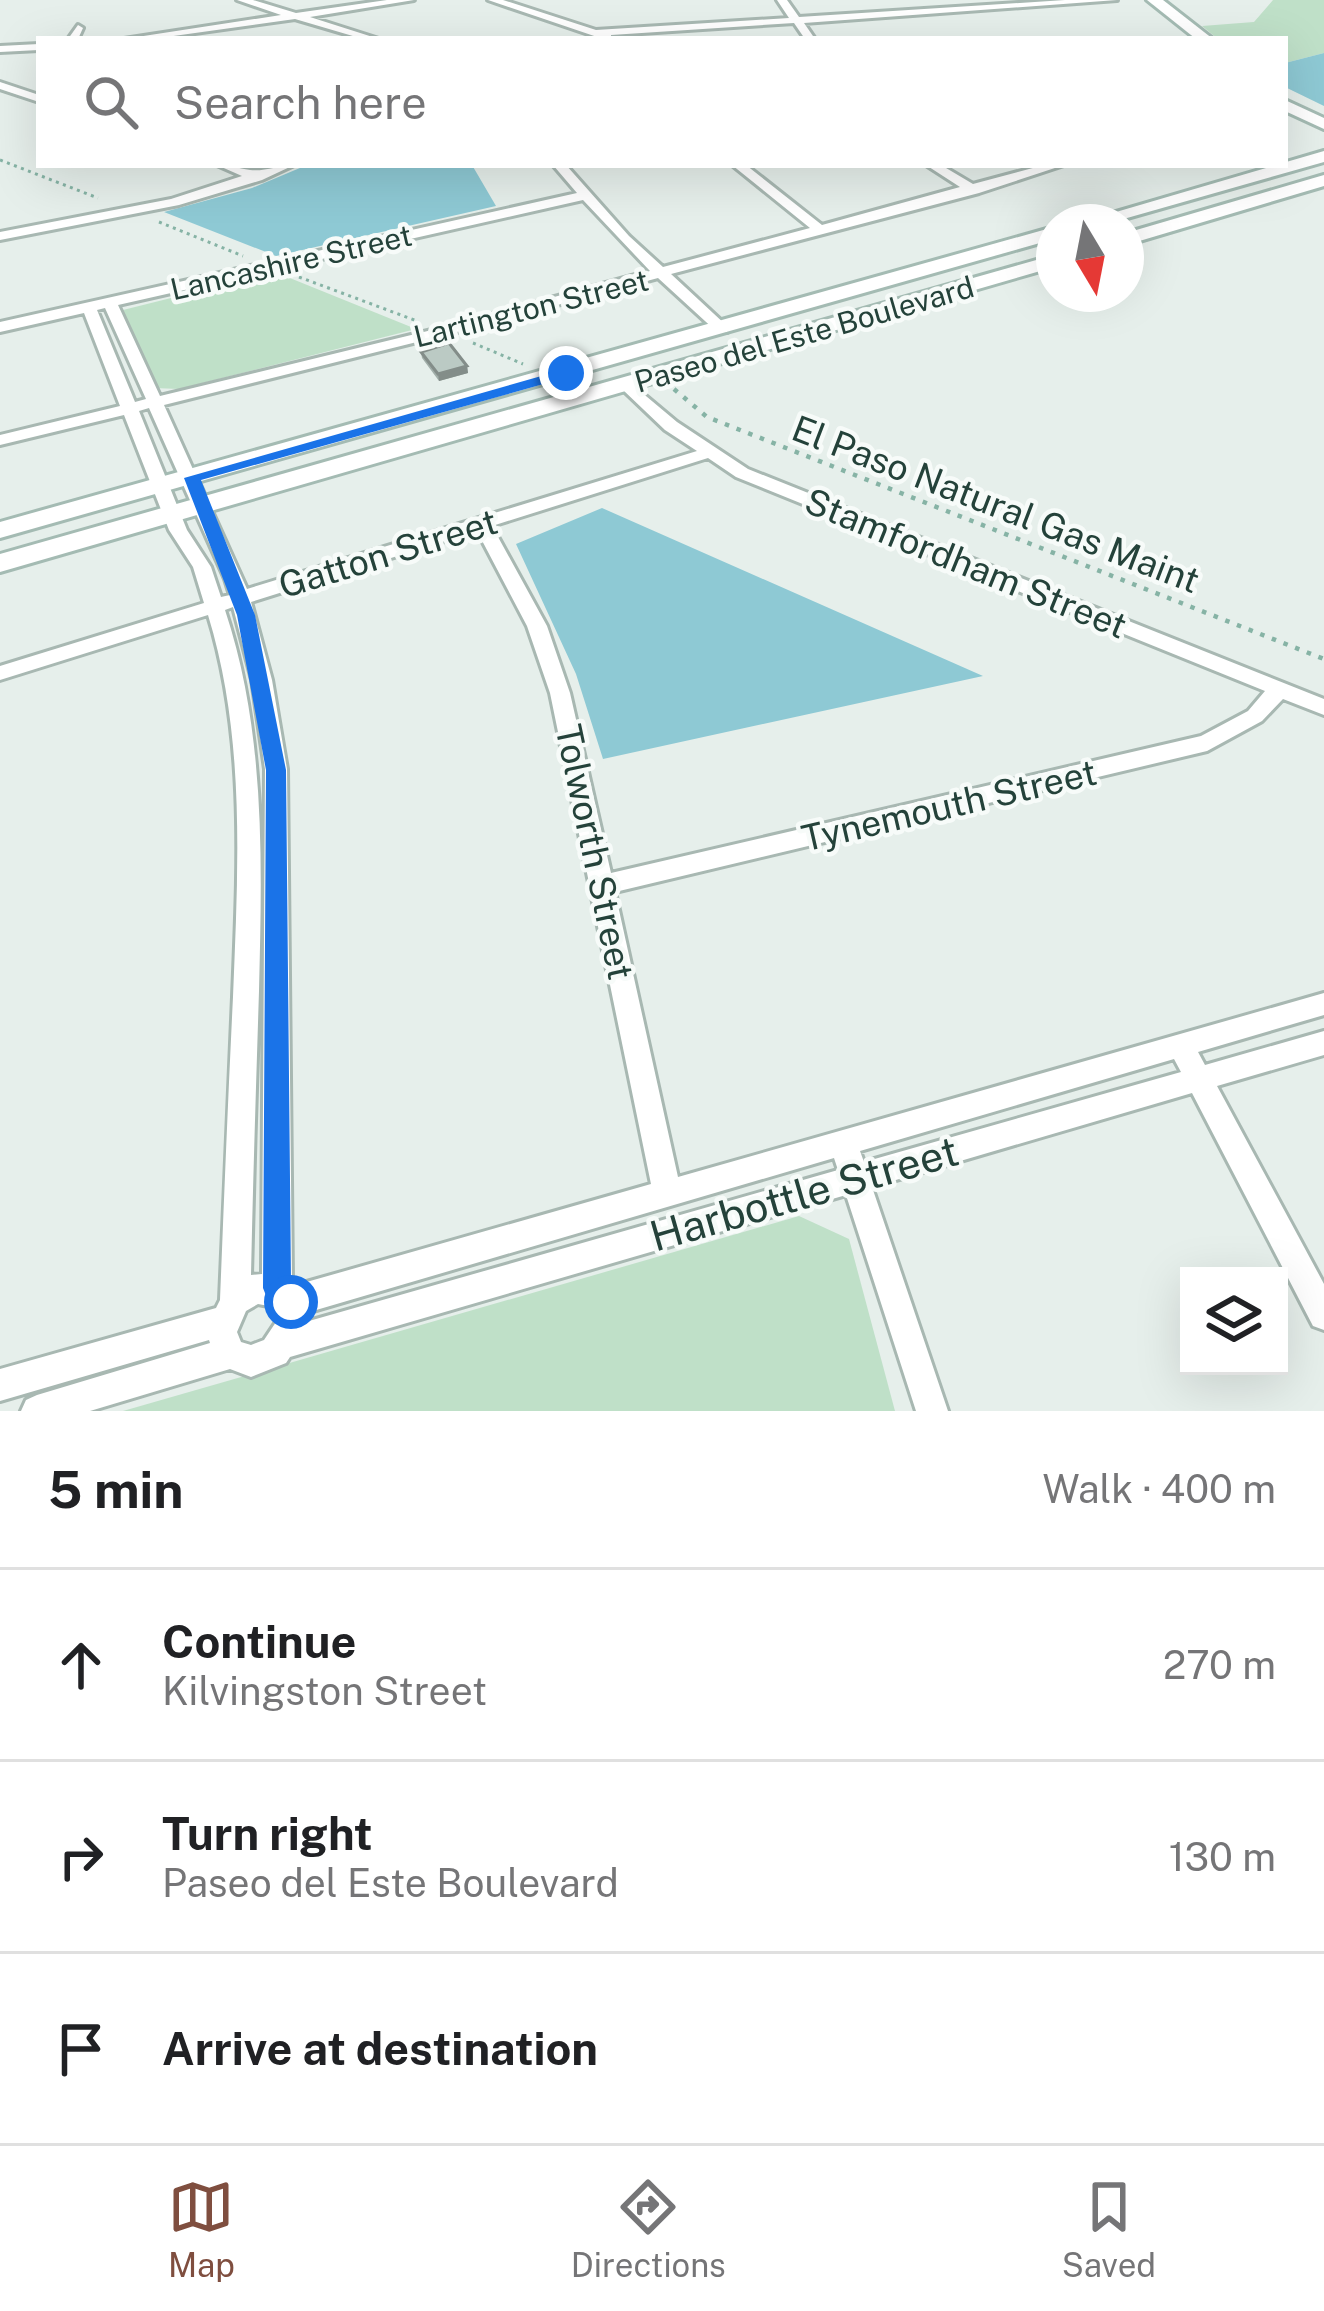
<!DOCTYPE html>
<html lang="en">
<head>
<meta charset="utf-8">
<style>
  body { margin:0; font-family:"Public Sans",sans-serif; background:#f6f6f6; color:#202124 }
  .controls { position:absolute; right:36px; bottom:36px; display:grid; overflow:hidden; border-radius:0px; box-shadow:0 12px 48px #0002 }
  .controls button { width:108px; height:108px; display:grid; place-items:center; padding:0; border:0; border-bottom:3px solid #e0e0e0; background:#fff; color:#202124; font:60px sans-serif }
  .compass { position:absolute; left:1036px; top:204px; width:108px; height:108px; border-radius:50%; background:#fff; box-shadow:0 12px 48px #0002; rotate:170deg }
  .stop { position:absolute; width:36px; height:36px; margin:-27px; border:9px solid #1a73e8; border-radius:50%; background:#fff }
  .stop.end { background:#1a73e8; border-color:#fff; box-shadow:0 3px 12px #0008 }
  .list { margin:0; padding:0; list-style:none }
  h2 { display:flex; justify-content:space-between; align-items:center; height:156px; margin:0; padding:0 48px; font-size:51px }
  h2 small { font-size:39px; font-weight:400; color:#757577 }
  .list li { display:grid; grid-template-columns:78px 1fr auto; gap:36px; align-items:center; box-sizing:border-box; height:192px; padding:0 48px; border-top:3px solid #e0e0e0 }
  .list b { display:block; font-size:45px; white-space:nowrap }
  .list p { margin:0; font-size:39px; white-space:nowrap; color:#757577 }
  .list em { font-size:39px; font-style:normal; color:#757577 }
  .icon { flex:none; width:66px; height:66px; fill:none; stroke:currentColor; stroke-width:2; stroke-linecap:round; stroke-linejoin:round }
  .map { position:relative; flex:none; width:1324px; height:1411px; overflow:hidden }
  .search { position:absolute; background:#fff; box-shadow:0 12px 48px #0002; left:36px; right:36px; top:36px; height:132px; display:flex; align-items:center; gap:30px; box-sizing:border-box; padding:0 42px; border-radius:0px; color:#757577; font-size:45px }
  .sheet { height:732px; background:#fff }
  nav { display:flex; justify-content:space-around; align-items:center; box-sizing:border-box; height:168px; border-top:3px solid #e0e0e0; background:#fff; font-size:33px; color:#757577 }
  nav a { display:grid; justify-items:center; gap:6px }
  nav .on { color:#7f4e3f }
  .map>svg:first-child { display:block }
  .green { fill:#bfe0c8 }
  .water { fill:#8ec9d4 }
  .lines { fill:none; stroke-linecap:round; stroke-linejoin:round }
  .street-casing { stroke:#a8b8b2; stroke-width:6 }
  .secondary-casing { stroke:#a4bbb3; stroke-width:6 }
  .path-far1 { stroke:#86b3a5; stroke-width:3; stroke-dasharray:3 4.5; stroke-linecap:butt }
  .path { stroke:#86b3a5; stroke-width:4.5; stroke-dasharray:4.5 8; stroke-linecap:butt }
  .street { fill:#fff; fill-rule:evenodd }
  .secondary { fill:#fff; fill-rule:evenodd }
  .wall { fill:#a1aea9 }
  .shaded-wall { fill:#838d89 }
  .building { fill:#bbcac4; stroke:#838d89; stroke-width:3 }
  .route { fill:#1a73e8 }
  .labels { text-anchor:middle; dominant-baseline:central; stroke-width:9; stroke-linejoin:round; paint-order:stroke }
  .far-street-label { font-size:30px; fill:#24423a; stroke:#f7fbf9 }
  .street-label { font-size:36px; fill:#24423a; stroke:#f7fbf9 }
  .near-street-label { font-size:42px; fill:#24423a; stroke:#f7fbf9 }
</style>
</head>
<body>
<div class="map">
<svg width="1324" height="1411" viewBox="0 0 1324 1411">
  <rect width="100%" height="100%" fill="#e6efeb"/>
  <g class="green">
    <path d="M 1273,0 L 1324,0 L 1324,53 L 1285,63 L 1285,39 L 1218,39 L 1202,26 L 1254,22 Z"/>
    <path d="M 275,272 L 416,329 L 179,389 L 154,388 L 123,310 Z"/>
    <path d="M 799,1216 L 849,1239 L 895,1411 L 123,1411 Z"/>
  </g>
  <g class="water">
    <path d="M 1324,53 L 1324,106 L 1285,87 L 1285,63 Z"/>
    <path d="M 307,165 L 472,165 L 496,206 L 276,256 L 164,212 L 252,188 Z"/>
    <path d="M 602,508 L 983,676 L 603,759 L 576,674 L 516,544 Z"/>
  </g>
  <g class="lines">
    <g class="street-casing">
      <g id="street">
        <path d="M 237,0 L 253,0 L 296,13 L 387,0 L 414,0 L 310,17 L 379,39 L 363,39 L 295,19 L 152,39 L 124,39 L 281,15 Z"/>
        <path d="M 488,0 L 503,0 L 596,30 L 789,18 L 777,0 L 787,0 L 799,17 L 1065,0 L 1117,0 L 804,23 L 815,39 L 805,39 L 794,23 L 611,35 L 611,39 L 603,39 Z"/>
        <path d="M 78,25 L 83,28 L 78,39 L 68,39 Z"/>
        <path d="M 39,44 L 39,50 L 0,52 L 0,46 Z"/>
        <path d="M 0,82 L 39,95 L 39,102 L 0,89 Z"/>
        <path d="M 217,165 C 229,165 238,168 250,170 C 263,172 280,165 294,165 L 262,180 L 179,205 L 0,240 L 0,232 L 171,199 L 242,176 Z"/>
        <path d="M 553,165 L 566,165 L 629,236 L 663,267 L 810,228 L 732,165 L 746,165 L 822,225 L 960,187 L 926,165 L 941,165 L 973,184 L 1044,165 L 1064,165 L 979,193 L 671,274 L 727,326 L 727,332 L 717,332 L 658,278 L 449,334 L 164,405 L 247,589 L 697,451 L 665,430 L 622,389 L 622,383 L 628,381 L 677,422 L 748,469 L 1324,699 L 1324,715 L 1283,699 L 1262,721 L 1207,751 L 615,892 L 678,1177 L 1324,993 L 1324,1015 L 1198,1052 L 1205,1065 L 1324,1031 L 1324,1055 L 1217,1086 L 1324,1284 L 1324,1330 L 1313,1326 L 1192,1093 L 872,1187 L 948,1411 L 916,1411 L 846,1195 L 290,1357 L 286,1363 L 251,1377 L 230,1369 L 90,1411 L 21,1411 L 26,1400 L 37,1395 L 210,1343 L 209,1340 L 0,1401 L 0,1369 L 216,1308 L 220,1300 C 224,1199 228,1098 233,997 C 238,870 246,738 208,615 L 0,680 L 0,666 L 204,603 L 193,567 L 169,530 L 124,415 L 0,445 L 0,435 L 120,406 L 84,313 L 0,332 L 0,322 L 577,193 ZM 583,200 L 650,271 L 440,328 L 160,396 L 118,305 ZM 105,308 L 146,399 L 135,402 L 97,310 ZM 149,408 L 225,579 L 230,595 L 221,597 L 211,567 L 187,530 L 139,411 ZM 708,458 L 736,477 L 1265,691 L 1248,711 L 1201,736 L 611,873 L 570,693 L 547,626 L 492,526 ZM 477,531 L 527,626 L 550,693 L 651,1184 L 296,1285 L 292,1282 L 287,769 L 272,680 L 251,602 ZM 233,607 L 252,680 L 265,769 L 262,1274 L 251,1275 C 253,1180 256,1086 259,991 C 262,863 266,733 225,610 ZM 1174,1059 L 1181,1072 L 864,1162 L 860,1151 ZM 834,1158 L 838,1170 L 309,1321 L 306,1313 ZM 258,1304 L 274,1307 L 278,1319 L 264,1340 L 251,1345 L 241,1342 L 237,1332 L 246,1311 Z"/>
      </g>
    </g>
    <g class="secondary-casing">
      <g id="secondary">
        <path d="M 1147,0 L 1163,0 L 1213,39 L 1196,39 Z"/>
        <path d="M 1285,100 L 1324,118 L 1324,129 L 1285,111 Z"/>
        <path d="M 1324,151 L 1324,162 L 1113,222 L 1082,222 Z"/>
        <path d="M 1324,175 L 1324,186 L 1126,245 L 1126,233 Z"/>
        <path d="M 1054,227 L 1054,239 L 0,538 L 0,522 Z"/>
        <path d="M 1054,255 L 1054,267 L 0,572 L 0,554 Z"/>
      </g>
    </g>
    <g class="path-far1">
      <path d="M 0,160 L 98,198"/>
      <path d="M 159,222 L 243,256"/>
      <path d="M 299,277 L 417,321"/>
      <path d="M 473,343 L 523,364"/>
    </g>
    <path class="path" d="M 674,389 L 707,417 L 1324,659"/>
    <use href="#street" class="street"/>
    <use href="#secondary" class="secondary"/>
  </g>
  <path class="wall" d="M 421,352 L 467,366 L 468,373 L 439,381 L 422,358 Z"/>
  <path class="shaded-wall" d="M 467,366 L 468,373 L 439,381 L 438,374 Z"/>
  <path class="building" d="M 449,343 L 467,366 L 438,374 L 421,352 Z"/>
  <path class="route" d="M 566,369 L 572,376 L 201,480 L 255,615 L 286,770 L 291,1282 L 305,1302 L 301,1312 L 291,1316 L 267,1298 L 263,1288 L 266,770 L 237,615 L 184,478 Z"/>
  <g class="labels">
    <g class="far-street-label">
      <text transform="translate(291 262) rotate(-13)">Lancashire Street</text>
      <text transform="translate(531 308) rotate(-14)">Lartington Street</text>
      <text transform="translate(804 334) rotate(-16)">Paseo del Este Boulevard</text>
    </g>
    <g class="street-label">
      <text transform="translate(996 504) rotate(21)">El Paso Natural Gas Maint</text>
      <text transform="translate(388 553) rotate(-17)">Gatton Street</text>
      <text transform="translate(966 563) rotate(22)">Stamfordham Street</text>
      <text transform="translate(949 805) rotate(-13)">Tynemouth Street</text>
      <text transform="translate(595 852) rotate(78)">Tolworth Street</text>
    </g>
    <g class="near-street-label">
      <text transform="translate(804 1193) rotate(-16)">Harbottle Street</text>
    </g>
  </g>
</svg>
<div class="controls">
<button><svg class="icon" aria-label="layers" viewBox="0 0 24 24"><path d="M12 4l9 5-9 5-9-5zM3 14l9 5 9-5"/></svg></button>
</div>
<svg class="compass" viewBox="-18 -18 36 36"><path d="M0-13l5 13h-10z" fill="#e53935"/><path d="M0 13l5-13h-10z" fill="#757577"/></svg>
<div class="stop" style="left:291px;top:1302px"></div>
<div class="stop end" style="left:566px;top:373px"></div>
<div class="search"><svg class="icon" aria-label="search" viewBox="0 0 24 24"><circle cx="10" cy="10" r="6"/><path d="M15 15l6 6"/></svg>Search here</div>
</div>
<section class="sheet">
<h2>5 min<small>Walk · 400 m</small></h2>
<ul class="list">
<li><svg class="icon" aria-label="ahead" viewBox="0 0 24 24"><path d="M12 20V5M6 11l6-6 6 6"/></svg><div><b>Continue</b><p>Kilvingston Street</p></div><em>270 m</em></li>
<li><svg class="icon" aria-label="right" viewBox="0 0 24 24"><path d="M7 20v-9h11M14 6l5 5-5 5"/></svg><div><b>Turn right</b><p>Paseo del Este Boulevard</p></div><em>130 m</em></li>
<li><svg class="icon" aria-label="arrive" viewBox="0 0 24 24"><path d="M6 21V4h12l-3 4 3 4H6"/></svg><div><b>Arrive at destination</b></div></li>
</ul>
</section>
<nav>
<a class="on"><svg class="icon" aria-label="map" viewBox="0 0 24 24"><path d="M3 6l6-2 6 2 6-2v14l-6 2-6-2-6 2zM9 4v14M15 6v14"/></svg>Map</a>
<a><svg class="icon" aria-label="directions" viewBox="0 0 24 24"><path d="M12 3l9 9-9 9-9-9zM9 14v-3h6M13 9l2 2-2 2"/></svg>Directions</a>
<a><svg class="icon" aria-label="saved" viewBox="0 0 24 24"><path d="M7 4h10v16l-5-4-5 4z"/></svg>Saved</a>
</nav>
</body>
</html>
